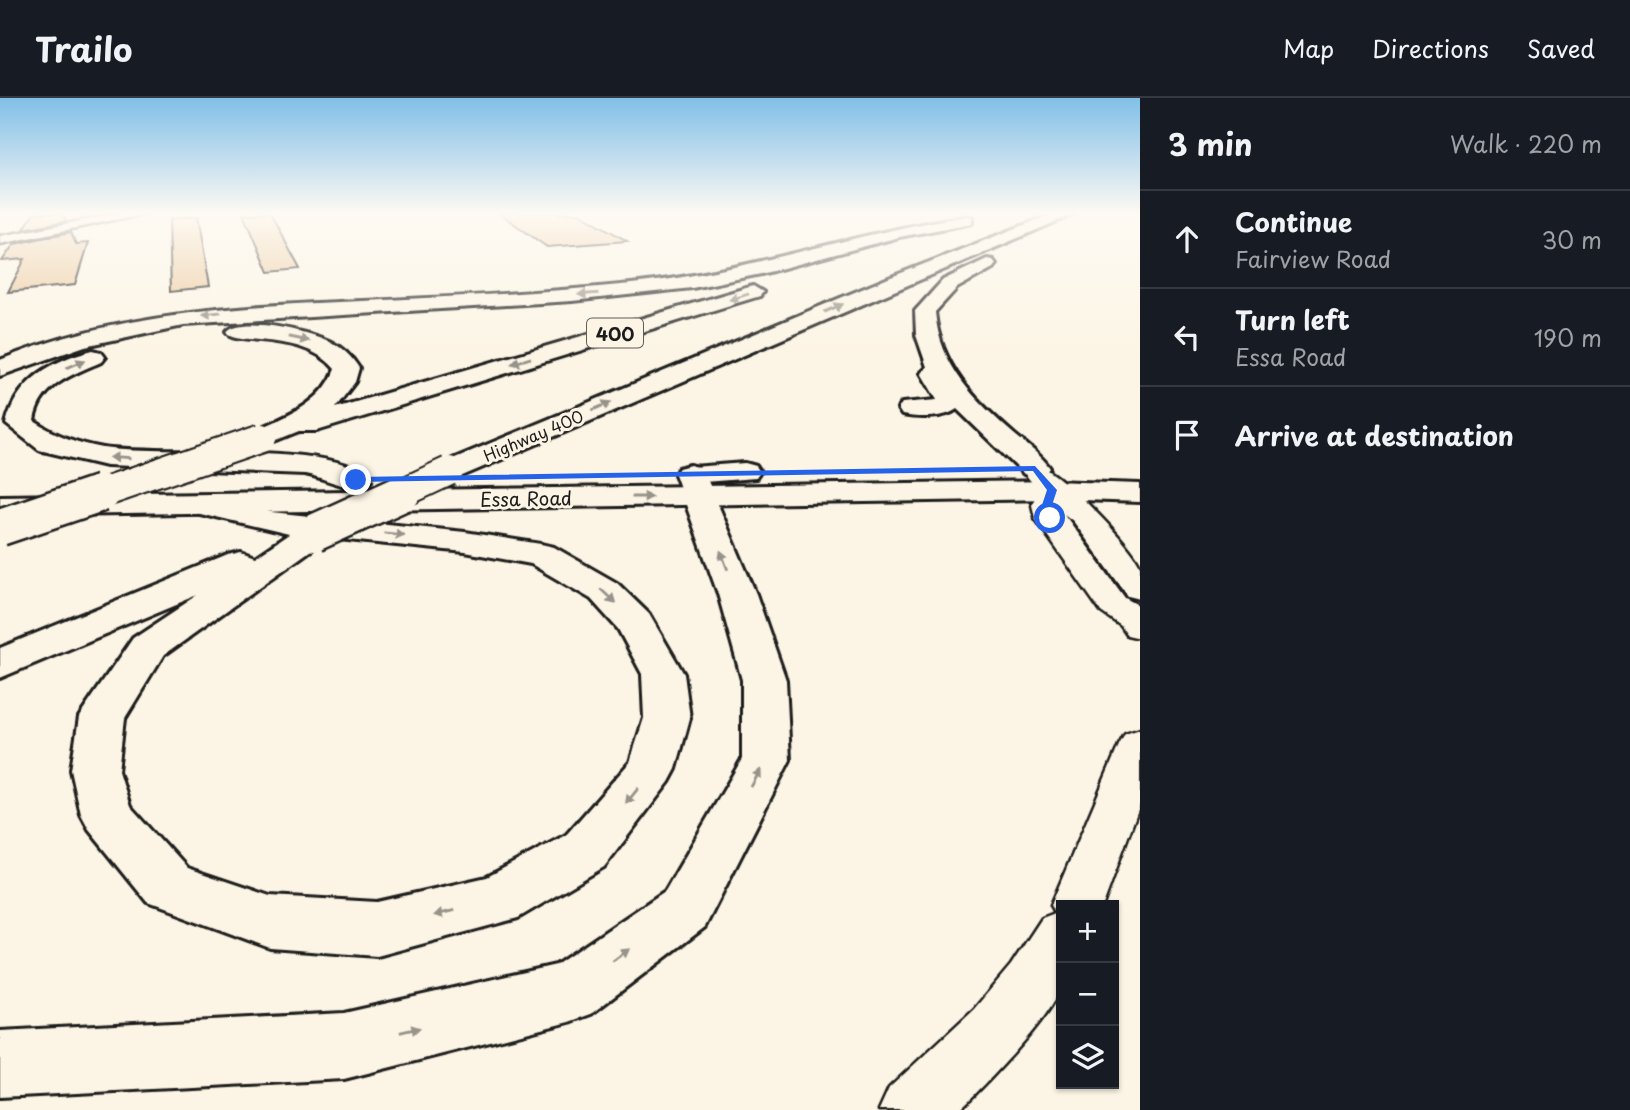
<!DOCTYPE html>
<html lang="en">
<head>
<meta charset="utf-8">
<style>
  body { margin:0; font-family:"Playpen Sans",sans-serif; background:#242831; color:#f1f3f6 }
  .controls { position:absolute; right:21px; bottom:21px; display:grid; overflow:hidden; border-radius:0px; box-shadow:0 2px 5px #0004 }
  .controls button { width:63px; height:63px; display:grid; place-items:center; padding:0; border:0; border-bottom:2px solid #363941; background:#171b24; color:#f1f3f6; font:35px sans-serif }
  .stop { position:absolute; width:21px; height:21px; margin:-16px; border:5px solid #2563eb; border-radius:50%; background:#fff }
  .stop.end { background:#2563eb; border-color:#fff; box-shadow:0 2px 7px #0008 }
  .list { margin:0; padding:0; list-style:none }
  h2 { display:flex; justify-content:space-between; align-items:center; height:91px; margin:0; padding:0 28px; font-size:30px }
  h2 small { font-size:23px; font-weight:400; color:#9ea1a6 }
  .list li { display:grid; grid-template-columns:46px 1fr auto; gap:21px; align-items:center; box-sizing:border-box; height:98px; padding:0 28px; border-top:2px solid #363941 }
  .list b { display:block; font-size:26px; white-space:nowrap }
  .list p { margin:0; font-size:23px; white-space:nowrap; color:#9ea1a6 }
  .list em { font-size:23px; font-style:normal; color:#9ea1a6 }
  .icon { flex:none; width:38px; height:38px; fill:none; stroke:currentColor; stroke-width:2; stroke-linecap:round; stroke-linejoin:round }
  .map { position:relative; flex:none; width:1140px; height:1012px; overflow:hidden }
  header { display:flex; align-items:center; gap:42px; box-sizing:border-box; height:98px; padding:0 35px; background:#171b24; border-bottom:2px solid #363941 }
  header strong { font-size:33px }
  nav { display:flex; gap:38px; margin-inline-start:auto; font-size:24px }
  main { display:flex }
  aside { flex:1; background:#171b24 }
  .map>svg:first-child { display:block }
  .building { fill:#eac89c; stroke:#1c1c1c; stroke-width:2 }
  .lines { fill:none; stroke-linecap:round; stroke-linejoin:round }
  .minor-casing { stroke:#1c1c1c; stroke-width:5 }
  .tertiary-casing { stroke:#1c1c1c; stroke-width:5 }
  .secondary-casing { stroke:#1c1c1c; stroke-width:6 }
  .primary-casing { stroke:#1c1c1c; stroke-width:6 }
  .motorway-casing { stroke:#1c1c1c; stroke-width:6 }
  .minor { fill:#fcf5e5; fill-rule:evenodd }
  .tertiary { fill:#fcf5e5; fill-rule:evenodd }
  .secondary { fill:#fcf5e5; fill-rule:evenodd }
  .primary { fill:#fcf5e5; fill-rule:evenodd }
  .motorway { fill:#fcf5e5; fill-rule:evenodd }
  .motorway-bridge-far1-casing { stroke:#1c1c1c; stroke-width:32; stroke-linecap:butt }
  .motorway-bridge-casing { stroke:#1c1c1c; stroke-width:41; stroke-linecap:butt }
  .motorway-bridge-far1 { stroke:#fcf5e5; stroke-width:28 }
  .motorway-bridge { stroke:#fcf5e5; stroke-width:36 }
  .oneway { fill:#97938b }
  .route { fill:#2563eb }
  .labels { text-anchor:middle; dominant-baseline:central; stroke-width:6; stroke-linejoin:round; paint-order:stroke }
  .far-street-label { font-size:16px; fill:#1c1c1c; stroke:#fcf5e5 }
  .shield { fill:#fcf5e5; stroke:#5f5d58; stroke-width:2 }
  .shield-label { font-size:18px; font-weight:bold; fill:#1c1c1c }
  .street-label { font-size:19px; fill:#1c1c1c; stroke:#fcf5e5 }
</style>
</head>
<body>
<header>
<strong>Trailo</strong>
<nav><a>Map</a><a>Directions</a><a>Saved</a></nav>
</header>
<main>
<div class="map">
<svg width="1140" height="1012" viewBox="0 0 1140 1012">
  <rect width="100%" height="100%" fill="#fcf5e5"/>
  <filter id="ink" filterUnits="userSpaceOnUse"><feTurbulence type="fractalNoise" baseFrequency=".0143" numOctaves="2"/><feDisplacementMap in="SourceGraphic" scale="14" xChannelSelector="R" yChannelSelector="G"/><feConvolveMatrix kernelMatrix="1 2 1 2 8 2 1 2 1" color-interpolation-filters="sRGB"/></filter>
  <g filter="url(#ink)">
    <g class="building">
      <path d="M 34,115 L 62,115 L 66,123 L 24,131 Z"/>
      <path d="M 244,115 L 270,115 L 300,171 L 269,174 Z"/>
      <path d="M 499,115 L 579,115 L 627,143 L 547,149 Z"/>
      <path d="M 196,120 L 208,189 L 171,193 L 169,122 Z"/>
      <path d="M 71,134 L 76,146 L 88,145 L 75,187 L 8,194 L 25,161 L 2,163 L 14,146 Z"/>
    </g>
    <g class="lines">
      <g class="minor-casing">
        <path id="minor" d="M 123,115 L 147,115 L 0,146 L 0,138 Z"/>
      </g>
      <g class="tertiary-casing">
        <g id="tertiary">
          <path d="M 1039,368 C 1058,372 1132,447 1140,468 C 1140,477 1140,492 1140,501 L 1128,498 L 1073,423 L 1064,416 L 1125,500 L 1140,508 L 1140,540 L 1127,537 L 1121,528 L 1101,514 L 1035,420 L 1032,407 L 1038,392 L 1025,376 L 1029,370 Z"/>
          <path d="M 1140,631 L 1140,706 L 1103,807 L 1061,807 C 1061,828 1066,870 1061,888 C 1053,918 983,989 959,1012 L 879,1012 L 889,990 L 974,911 L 1011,867 L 1042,820 L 1055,815 L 1051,807 L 1119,647 L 1125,636 Z"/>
        </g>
      </g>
      <g class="secondary-casing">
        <path id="secondary" d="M 745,365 L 756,368 L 760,374 L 756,380 L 690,385 L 679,382 L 675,376 L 679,370 Z"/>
      </g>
      <g class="primary-casing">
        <path id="primary" d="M 1052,383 L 1140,386 L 1140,404 L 1052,401 L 0,418 L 0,398 Z"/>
      </g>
      <g class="motorway-casing">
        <g id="motorway">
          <path d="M 1055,115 L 1076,115 L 460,379 L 449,382 L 438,379 L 434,373 L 438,367 L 891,179 Z"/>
          <path d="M 967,118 L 972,119 L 972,125 L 899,139 L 761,176 L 692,190 L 572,203 L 183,227 L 85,248 L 0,278 L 0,262 C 116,214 239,208 362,203 C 452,199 542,195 631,186 C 746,174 853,135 967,118 Z"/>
          <path d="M 987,161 L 993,162 L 996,166 L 993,170 L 957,190 L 935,214 C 940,269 975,302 1015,337 C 1027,347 1041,357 1050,370 L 1046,376 L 1035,379 L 1024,376 L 957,311 C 944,321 917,320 902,317 L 898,311 L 902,305 L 937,302 L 921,275 L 927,269 L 916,237 L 915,213 L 943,182 Z"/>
          <path d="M 753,188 L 763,194 L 760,198 L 317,333 L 299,333 L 262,348 L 252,346 L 248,340 L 252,334 C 284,319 322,307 335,271 C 304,233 237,248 227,234 C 239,216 314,235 331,244 C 343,250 352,259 359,270 L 355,284 L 335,310 Z"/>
          <path d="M 93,252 L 101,254 L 105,259 L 101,264 C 71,277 40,287 34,323 C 57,338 77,345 103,350 C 156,359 344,342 371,382 L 367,389 C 348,393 326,380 305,376 L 106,368 L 39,352 L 6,326 C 16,283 52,262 93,252 Z"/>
          <path d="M 690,367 L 701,370 L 705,376 L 756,496 L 786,582 L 790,662 L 705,829 L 591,916 L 569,924 L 344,981 L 0,999 L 0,933 L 344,915 L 556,867 L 665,793 L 742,661 L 742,582 L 718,496 L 675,376 L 679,370 Z"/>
          <path d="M 206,397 L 271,414 L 465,434 L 541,446 L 554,449 L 617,485 L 649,516 L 684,576 L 690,620 L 676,671 L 669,684 L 604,769 L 518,820 L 377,858 L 270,850 L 148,805 L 89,732 L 81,717 L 71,672 L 79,619 L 133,540 L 198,497 L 0,580 L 0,550 L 228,457 L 241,454 L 255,459 L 289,436 L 195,414 L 190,407 L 195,400 ZM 328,440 L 465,454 L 531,466 L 591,501 L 618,531 L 642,576 L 644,620 L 630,664 L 566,737 L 487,779 L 377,804 L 270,798 L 187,770 L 130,707 L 119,672 L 125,620 L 163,558 Z"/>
        </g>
      </g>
      <use href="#minor" class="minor"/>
      <use href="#tertiary" class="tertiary"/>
      <use href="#secondary" class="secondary"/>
      <use href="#primary" class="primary"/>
      <use href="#motorway" class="motorway"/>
      <g class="motorway-bridge-far1-casing">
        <g id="motorway-bridge-far1">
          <path d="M 96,397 L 262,340"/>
          <path d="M 398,397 L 449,373"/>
        </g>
      </g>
      <g class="motorway-bridge-casing">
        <g id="motorway-bridge">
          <path d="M 0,429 L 101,395"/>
          <path d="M 314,435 L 402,395"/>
        </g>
      </g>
      <use href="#motorway-bridge-far1" class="motorway-bridge-far1"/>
      <use href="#motorway-bridge" class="motorway-bridge"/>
    </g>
    <defs><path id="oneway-solid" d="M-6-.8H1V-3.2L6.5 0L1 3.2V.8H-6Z" transform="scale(1.75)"/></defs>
    <g class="oneway">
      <use href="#oneway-solid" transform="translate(588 196) rotate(176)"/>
      <use href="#oneway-solid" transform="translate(739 199) rotate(163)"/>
      <use href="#oneway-solid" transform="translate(834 210) rotate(-23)"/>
      <use href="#oneway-solid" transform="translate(211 217) rotate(174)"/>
      <use href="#oneway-solid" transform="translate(299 241) rotate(12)"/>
      <use href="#oneway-solid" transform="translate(521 263) rotate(163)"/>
      <use href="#oneway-solid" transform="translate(76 266) rotate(-23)"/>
      <use href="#oneway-solid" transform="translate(602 308) rotate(-23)"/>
      <use href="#oneway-solid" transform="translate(119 360) rotate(-176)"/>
      <use href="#oneway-solid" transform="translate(642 399)"/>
      <use href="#oneway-solid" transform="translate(394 436) rotate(6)"/>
      <use href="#oneway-solid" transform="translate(724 462) rotate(-111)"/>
      <use href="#oneway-solid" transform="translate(608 498) rotate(43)"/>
      <use href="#oneway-solid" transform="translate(756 680) rotate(-61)"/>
      <use href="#oneway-solid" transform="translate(632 698) rotate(129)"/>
      <use href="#oneway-solid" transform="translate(444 815) rotate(166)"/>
      <use href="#oneway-solid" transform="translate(621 857) rotate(-36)"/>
      <use href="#oneway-solid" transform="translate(410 932) rotate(-13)"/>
    </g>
  </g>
  <linearGradient id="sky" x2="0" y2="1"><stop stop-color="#81bfe8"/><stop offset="0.45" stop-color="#fefaf3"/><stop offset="1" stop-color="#fefaf3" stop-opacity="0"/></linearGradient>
  <rect width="1140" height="257" fill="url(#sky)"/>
  <path class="route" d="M 1035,368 L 1057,392 L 1052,407 L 1053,422 L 1045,420 L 1042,407 L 1047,392 L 1033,373 L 356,384 L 352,382 L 356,379 Z"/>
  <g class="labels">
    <g class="far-street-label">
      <text transform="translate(533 337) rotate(-23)">Highway 400</text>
    </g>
    <rect class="shield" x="587" y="220.5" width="56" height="29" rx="5"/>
    <g class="shield-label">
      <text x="615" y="235">400</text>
    </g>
    <g class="street-label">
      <text transform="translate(526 400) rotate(-1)">Essa Road</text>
    </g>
  </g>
</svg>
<div class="controls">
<button>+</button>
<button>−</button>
<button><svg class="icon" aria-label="layers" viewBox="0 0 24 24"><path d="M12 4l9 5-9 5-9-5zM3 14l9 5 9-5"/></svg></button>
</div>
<div class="stop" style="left:1050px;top:420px"></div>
<div class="stop end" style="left:356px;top:382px"></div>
</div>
<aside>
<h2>3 min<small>Walk · 220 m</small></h2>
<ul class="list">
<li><svg class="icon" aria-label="ahead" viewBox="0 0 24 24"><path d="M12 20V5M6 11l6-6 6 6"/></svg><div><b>Continue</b><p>Fairview Road</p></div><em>30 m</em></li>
<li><svg class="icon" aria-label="left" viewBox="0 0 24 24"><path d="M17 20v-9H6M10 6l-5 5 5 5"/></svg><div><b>Turn left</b><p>Essa Road</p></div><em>190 m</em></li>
<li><svg class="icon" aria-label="arrive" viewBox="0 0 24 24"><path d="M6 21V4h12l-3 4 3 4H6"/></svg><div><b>Arrive at destination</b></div></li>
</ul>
</aside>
</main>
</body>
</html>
